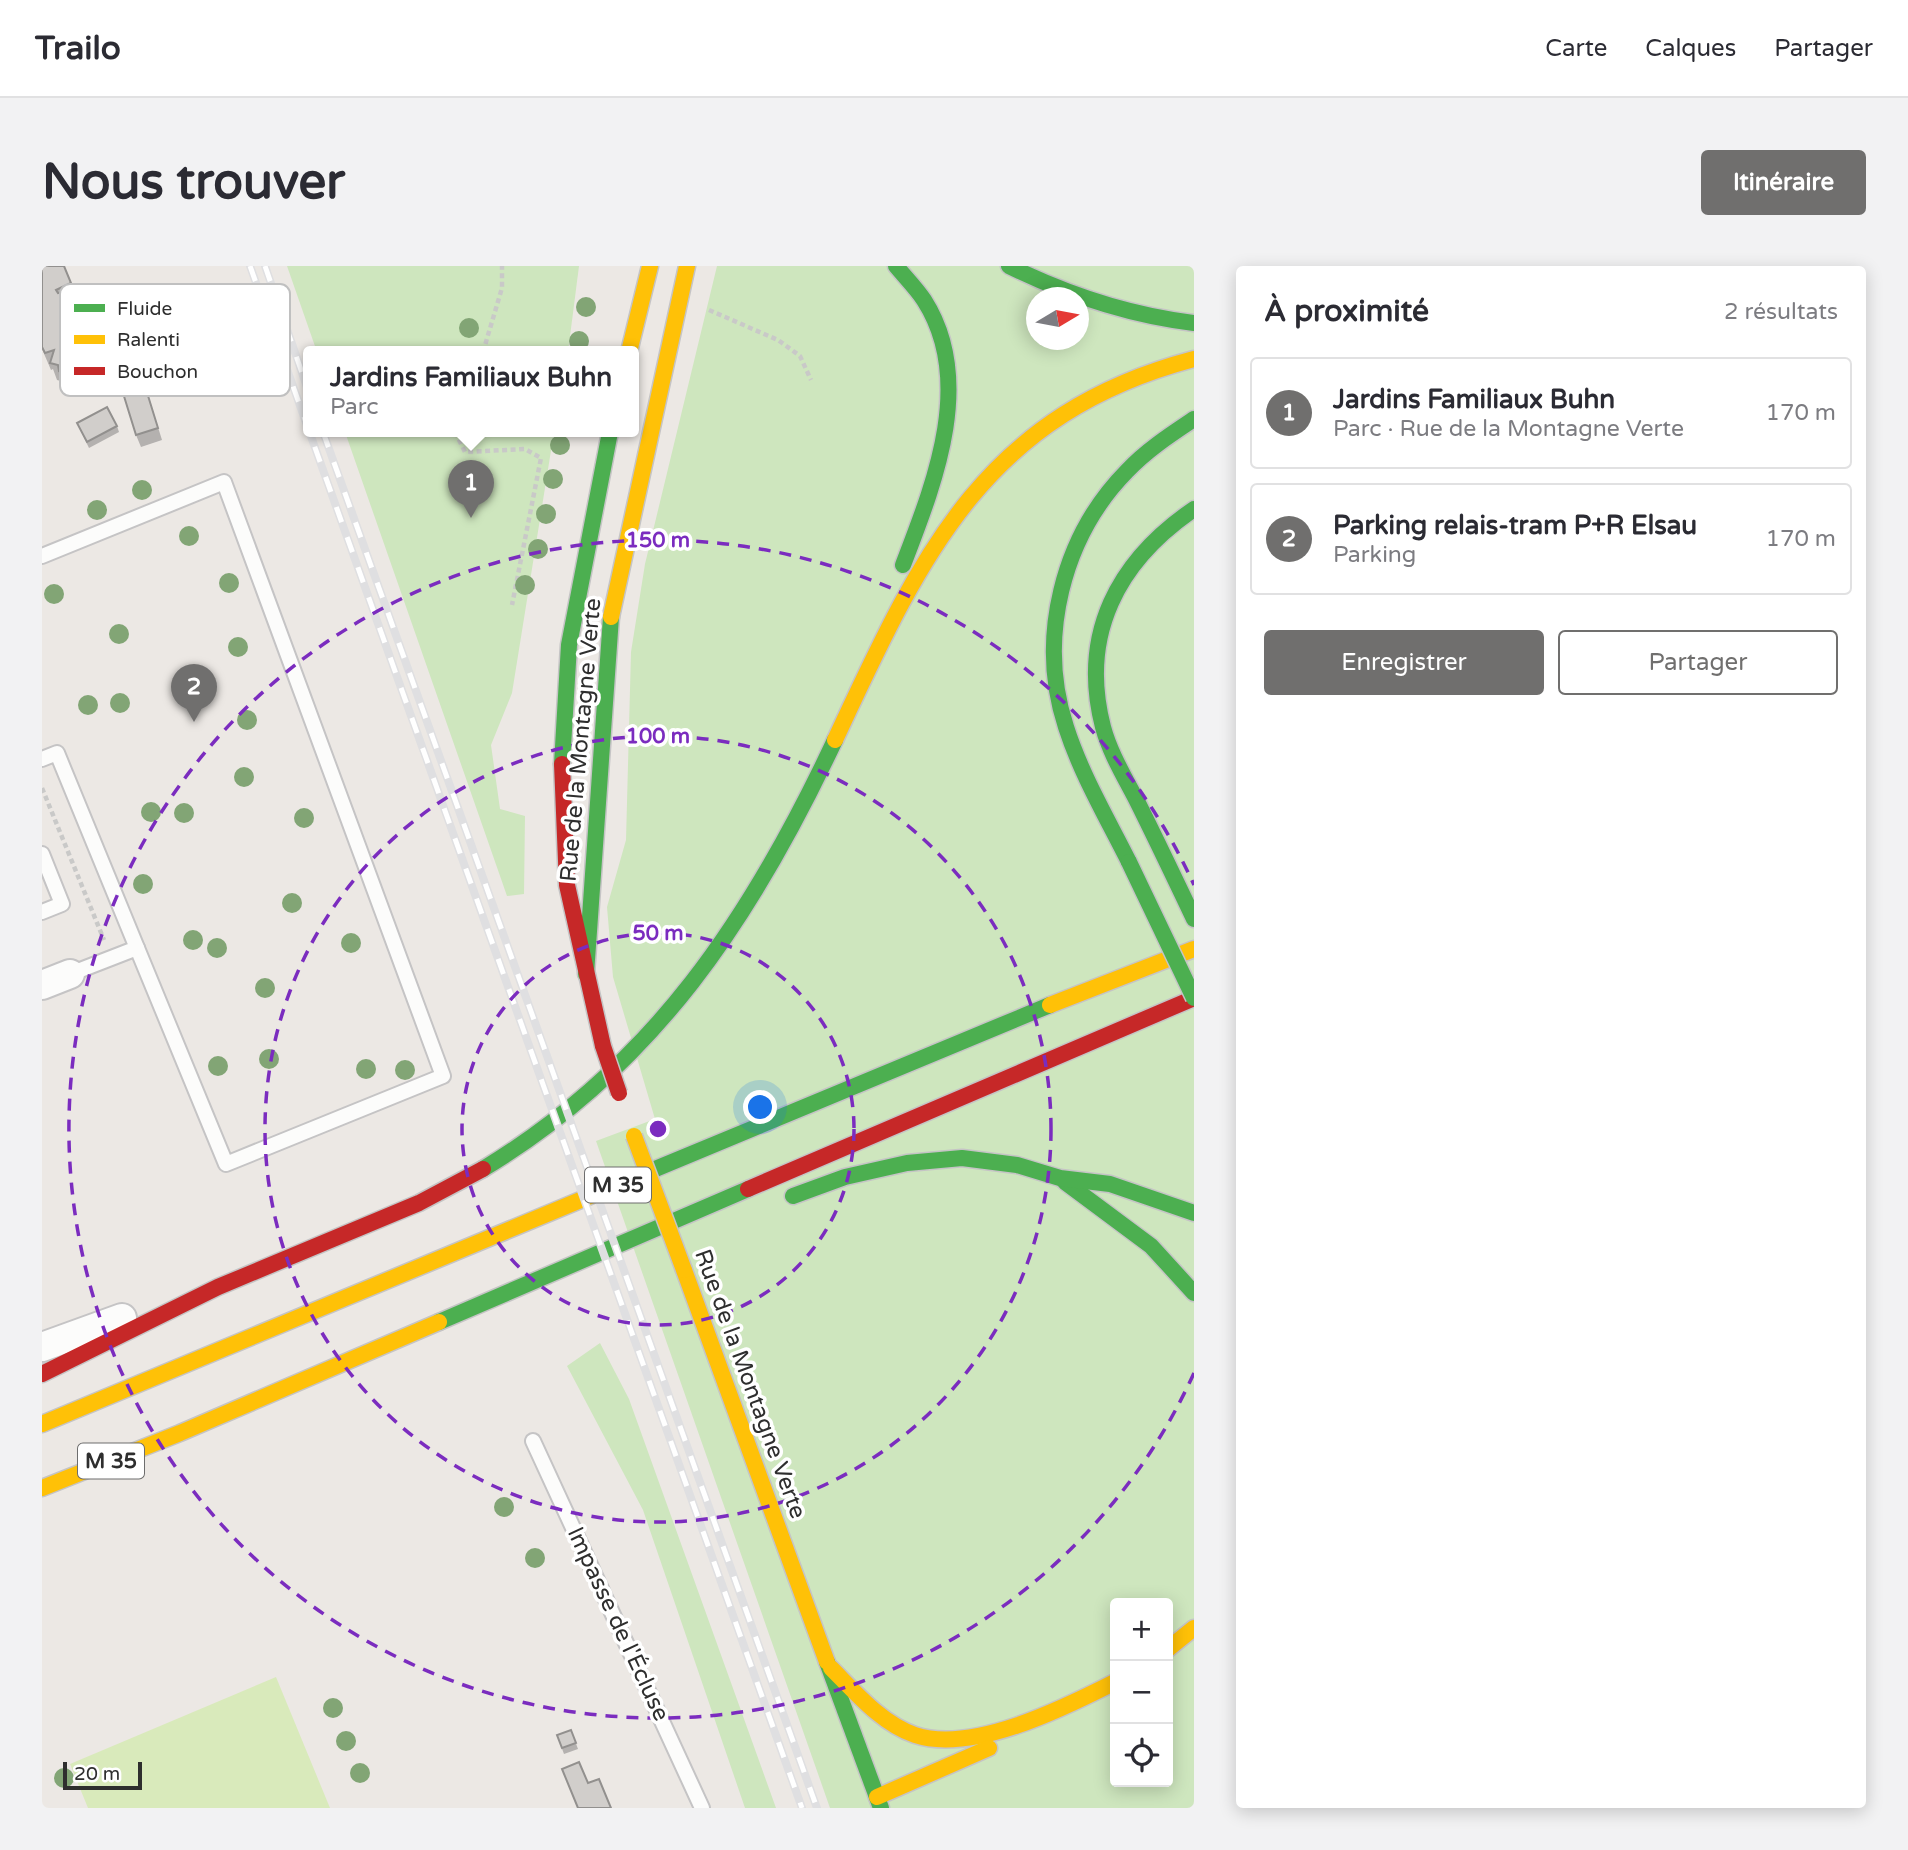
<!DOCTYPE html>
<html lang="fr">
<head>
<meta charset="utf-8">
<style>
  body { margin:0; font-family:"Varela Round",sans-serif; background:#f2f2f3; color:#2b2b33 }
  .controls { position:absolute; right:21px; bottom:21px; display:grid; overflow:hidden; border-radius:7px; box-shadow:0 4px 18px #0003 }
  .controls button { width:63px; height:63px; display:grid; place-items:center; padding:0; border:0; border-bottom:2px solid #e1e1e2; background:#fff; color:#2b2b33; font:35px sans-serif }
  .compass { position:absolute; left:984px; top:21px; width:63px; height:63px; border-radius:50%; background:#fff; box-shadow:0 4px 18px #0003; rotate:80deg }
  .scale { position:absolute; left:21px; bottom:18px; width:79px; box-sizing:border-box; padding-left:7px; border:4px solid #2e2e2e; border-top:0; font-size:19px; line-height:24px; white-space:nowrap; color:#2e2e2e; -webkit-text-stroke:5px #fff; paint-order:stroke }
  .you { position:absolute; left:719px; top:842px; width:24px; height:24px; margin:-18px; border:5px solid #fff; border-radius:50%; background:#1a73e8; box-shadow:0 0 0 10px #1a73e833 }
  .badge { display:grid; place-items:center; width:46px; height:46px; border-radius:50%; background:#706f6e; color:#fff; font-size:23px; font-weight:700 }
  .pin { position:absolute; translate:-50% -58px; filter:drop-shadow(0 2px 4px #0008) }
  .pin::after { content:''; position:absolute; top:37px; width:24px; height:21px; background:inherit; clip-path:polygon(0 0,100% 0,50% 100%) }
  .popup { position:absolute; left:261px; top:80px; width:336px; height:91px; box-sizing:border-box; display:grid; place-content:center; border-radius:7px; background:#fff; filter:drop-shadow(0 2px 5px #0005); font-size:23px; white-space:nowrap; color:#7c7c81 }
  .popup b { font-size:26px; color:#2b2b33 }
  .popup::after { content:''; position:absolute; left:50%; top:100%; margin-left:-14px; border:14px solid transparent; border-top-color:#fff }
  .list { margin:0; padding:0; list-style:none }
  h2 { display:flex; justify-content:space-between; align-items:center; height:91px; margin:0; padding:0 28px; font-size:30px }
  h2 small { font-size:23px; font-weight:400; color:#7c7c81 }
  .list li { display:grid; grid-template-columns:46px 1fr auto; gap:21px; align-items:center; box-sizing:border-box; height:112px; margin:0 14px 14px; padding:0 14px; border:2px solid #e1e1e2; border-radius:7px }
  .list b { display:block; font-size:26px; white-space:nowrap }
  .list p { margin:0; font-size:23px; white-space:nowrap; color:#7c7c81 }
  .list em { font-size:23px; font-style:normal; color:#7c7c81 }
  .actions { display:flex; gap:14px; padding:21px 28px }
  .actions a { flex:1; padding:16px 0; border:2px solid #706f6e; border-radius:7px; text-align:center; font-size:24px; color:#706f6e }
  .actions .main { background:#706f6e; color:#fff }
  .icon { flex:none; width:38px; height:38px; fill:none; stroke:currentColor; stroke-width:2; stroke-linecap:round; stroke-linejoin:round }
  .map { position:relative; flex:none; width:1152px; height:1542px; overflow:hidden; border-radius:7px }
  header { display:flex; align-items:center; gap:42px; box-sizing:border-box; height:98px; padding:0 35px; background:#fff; border-bottom:2px solid #e1e1e2 }
  header strong { font-size:33px }
  nav { display:flex; gap:38px; margin-inline-start:auto; font-size:24px }
  .intro { display:flex; align-items:center; justify-content:space-between; box-sizing:border-box; height:168px; padding:0 42px }
  h1 { margin:0; font-size:49px }
  .button { padding:18px 32px; border-radius:7px; background:#706f6e; color:#fff; font-size:24px; font-weight:700 }
  main { display:flex; gap:42px; padding:0 42px }
  aside { flex:1; background:#fff; border-radius:7px; box-shadow:0 4px 18px #0003 }
  .map>svg:first-child { display:block }
  .green { fill:#cee6be; fill-rule:evenodd }
  .pitch { fill:#d9eabb }
  .lines { fill:none; stroke-linecap:round; stroke-linejoin:round }
  .lane-casing { stroke:#c5c4c5; stroke-width:18 }
  .street-casing { stroke:#c5c4c5; stroke-width:32 }
  .fast-casing { stroke:#c5c4c5; stroke-width:19 }
  .slow-casing { stroke:#c5c4c5; stroke-width:19 }
  .jam-casing { stroke:#c5c4c5; stroke-width:19 }
  .path { stroke:#c9c9c8; stroke-width:4.5; stroke-dasharray:5 3.5; stroke-linecap:butt }
  .lane { stroke:#fcfcfb; stroke-width:14 }
  .street { stroke:#fcfcfb; stroke-width:28 }
  .fast { stroke:#4caf50; stroke-width:16 }
  .slow { stroke:#ffc107; stroke-width:16 }
  .jam { stroke:#c62828; stroke-width:16 }
  .rail-casing { stroke:#dfdfe1; stroke-width:8 }
  .rail { stroke:#fff; stroke-width:5; stroke-dasharray:16; stroke-linecap:butt }
  .fast-bridge-casing { stroke:#c5c4c5; stroke-width:19; stroke-linecap:butt }
  .slow-bridge-casing { stroke:#c5c4c5; stroke-width:19; stroke-linecap:butt }
  .jam-bridge-casing { stroke:#c5c4c5; stroke-width:19; stroke-linecap:butt }
  .fast-bridge { stroke:#4caf50; stroke-width:16 }
  .slow-bridge { stroke:#ffc107; stroke-width:16 }
  .jam-bridge { stroke:#c62828; stroke-width:16 }
  .tree { fill:#82a575 }
  .wall { fill:#b4b1af }
  .shaded-wall { fill:#92908e }
  .building { fill:#d1cecb; stroke:#92908e; stroke-width:2 }
  .ring { fill:none; stroke:#7b2cbf; stroke-width:3.5; stroke-dasharray:12 9 }
  .labels { text-anchor:middle; dominant-baseline:central; stroke-width:7; stroke-linejoin:round; paint-order:stroke }
  .shield { fill:#fff; stroke:#6d6d6d; stroke-width:2 }
  .shield-label { font-size:21px; font-weight:bold; fill:#2e2e2e }
  .street-label { font-size:23px; fill:#2e2e2e; stroke:#fff }
  .key { fill:#fff; stroke:#c0c0c0; stroke-width:2 }
  .key-label { font-size:19px; fill:#2e2e2e }
  .centre { fill:#7b2cbf; stroke:#fff; stroke-width:3.5 }
  .ring-label { font-size:21px; text-anchor:middle; font-weight:bold; fill:#7b2cbf; stroke:#fff; stroke-width:7; stroke-linejoin:round; paint-order:stroke }
</style>
</head>
<body>
<header>
<strong>Trailo</strong>
<nav><a>Carte</a><a>Calques</a><a>Partager</a></nav>
</header>
<div class="intro"><h1>Nous trouver</h1><a class="button">Itinéraire</a></div>
<main>
<div class="map">
<svg width="1152" height="1542" viewBox="0 0 1152 1542">
  <rect width="100%" height="100%" fill="#ece8e4"/>
  <g class="green">
    <path d="M 245,0 L 537,0 L 526,86 L 275,86 Z"/>
    <path d="M 675,0 L 1152,0 L 1152,1542 L 788,1542 L 554,875 L 613,853 L 571,711 L 565,641 L 584,574 L 589,386 L 603,298 ZM 994,32 L 1036,32 L 1036,74 L 994,74 ZM 1073,1337 L 1126,1337 L 1126,1516 L 1073,1516 Z"/>
    <path d="M 303,166 L 512,166 L 470,427 L 449,479 L 458,543 L 483,550 L 482,628 L 465,630 Z"/>
    <path d="M 558,1077 L 587,1133 L 734,1542 L 703,1542 L 601,1244 L 525,1100 Z"/>
  </g>
  <path class="pitch" d="M 234,1411 L 288,1542 L 46,1542 L 28,1498 Z"/>
  <g class="lines">
    <g class="lane-casing">
      <g id="lane">
        <path d="M 0,290 L 182,216 L 401,810 L 184,898 L 95,682"/>
        <path d="M 0,493 L 15,487 L 95,682 L 28,708"/>
        <path d="M 0,588 L 20,638 L 0,646"/>
        <path d="M 491,1175 L 660,1542"/>
      </g>
    </g>
    <g class="street-casing">
      <g id="street">
        <path d="M 0,719 L 28,708"/>
        <path d="M 0,1081 L 80,1052"/>
      </g>
    </g>
    <g class="fast-casing">
      <g id="fast">
        <path d="M 854,0 C 863,11 874,22 882,34 C 934,115 892,218 861,299"/>
        <path d="M 967,0 C 1026,29 1086,49 1152,57"/>
        <path d="M 1152,243 C 1076,295 1037,368 1061,461 C 1068,487 1082,510 1094,533 C 1114,573 1133,613 1152,653"/>
        <path d="M 520,498 L 527,379 L 568,166"/>
        <path d="M 1087,596 C 1065,552 1039,508 1024,461 C 995,373 1020,271 1085,205 C 1105,184 1128,169 1152,153"/>
        <path d="M 544,708 L 569,351"/>
        <path d="M 441,903 C 612,800 710,651 793,474"/>
        <path d="M 1023,916 L 1109,980 L 1152,1027"/>
        <path d="M 565,923 L 1008,739"/>
        <path d="M 751,930 L 803,911 L 865,897 L 920,892 L 975,899 L 1018,912 L 1068,918 L 1152,947"/>
        <path d="M 397,1056 L 706,923"/>
        <path d="M 785,1396 L 839,1542"/>
      </g>
    </g>
    <g class="slow-casing">
      <g id="slow">
        <path d="M 587,86 L 608,0"/>
        <path d="M 569,351 L 645,0"/>
        <path d="M 793,474 C 878,292 940,149 1152,93"/>
        <path d="M 1008,739 L 1152,683"/>
        <path d="M 642,1004 L 785,1396"/>
        <path d="M 0,1158 L 565,923"/>
        <path d="M 0,1222 L 138,1167 L 397,1056"/>
        <path d="M 1126,1383 L 1152,1362"/>
        <path d="M 789,1402 C 813,1426 840,1458 873,1469 C 930,1488 1022,1442 1073,1416"/>
        <path d="M 835,1531 L 947,1482"/>
      </g>
    </g>
    <g class="jam-casing">
      <g id="jam">
        <path d="M 520,498 L 525,619 L 561,780"/>
        <path d="M 706,923 L 1152,732"/>
        <path d="M 0,1108 L 176,1021 L 377,937 L 441,903"/>
      </g>
    </g>
    <g class="path">
      <path d="M 667,44 L 736,74 L 758,90 L 769,114"/>
      <path d="M 441,86 L 460,22 L 460,0"/>
      <path d="M 417,166 L 415,170 L 423,186 L 483,183 L 499,192 L 470,339"/>
      <path d="M 0,522 L 62,674"/>
    </g>
    <use href="#lane" class="lane"/>
    <use href="#street" class="street"/>
    <use href="#fast" class="fast"/>
    <use href="#slow" class="slow"/>
    <use href="#jam" class="jam"/>
    <g class="rail-casing">
      <g id="rail">
        <path d="M 208,0 L 760,1542"/>
        <path d="M 223,0 L 266,124"/>
        <path d="M 281,166 L 775,1542"/>
      </g>
    </g>
    <use href="#rail" class="rail"/>
    <g class="fast-bridge-casing">
      <path id="fast-bridge" d="M 1087,596 L 1152,732"/>
    </g>
    <g class="slow-bridge-casing">
      <path id="slow-bridge" d="M 592,870 L 642,1004"/>
    </g>
    <g class="jam-bridge-casing">
      <path id="jam-bridge" d="M 561,780 L 577,827"/>
    </g>
    <use href="#fast-bridge" class="fast-bridge"/>
    <use href="#slow-bridge" class="slow-bridge"/>
    <use href="#jam-bridge" class="jam-bridge"/>
  </g>
  <g class="tree">
    <circle cx="544" cy="41" r="10"/>
    <circle cx="427" cy="62" r="10"/>
    <circle cx="537" cy="75" r="10"/>
    <circle cx="518" cy="179" r="10"/>
    <circle cx="511" cy="213" r="10"/>
    <circle cx="100" cy="224" r="10"/>
    <circle cx="55" cy="244" r="10"/>
    <circle cx="504" cy="248" r="10"/>
    <circle cx="147" cy="270" r="10"/>
    <circle cx="496" cy="283" r="10"/>
    <circle cx="187" cy="317" r="10"/>
    <circle cx="483" cy="319" r="10"/>
    <circle cx="12" cy="328" r="10"/>
    <circle cx="77" cy="368" r="10"/>
    <circle cx="196" cy="381" r="10"/>
    <circle cx="78" cy="437" r="10"/>
    <circle cx="46" cy="439" r="10"/>
    <circle cx="205" cy="454" r="10"/>
    <circle cx="202" cy="511" r="10"/>
    <circle cx="109" cy="546" r="10"/>
    <circle cx="142" cy="547" r="10"/>
    <circle cx="262" cy="552" r="10"/>
    <circle cx="101" cy="618" r="10"/>
    <circle cx="250" cy="637" r="10"/>
    <circle cx="151" cy="674" r="10"/>
    <circle cx="309" cy="677" r="10"/>
    <circle cx="175" cy="682" r="10"/>
    <circle cx="223" cy="722" r="10"/>
    <circle cx="227" cy="793" r="10"/>
    <circle cx="176" cy="800" r="10"/>
    <circle cx="324" cy="803" r="10"/>
    <circle cx="363" cy="804" r="10"/>
    <circle cx="462" cy="1241" r="10"/>
    <circle cx="493" cy="1292" r="10"/>
    <circle cx="291" cy="1442" r="10"/>
    <circle cx="304" cy="1475" r="10"/>
    <circle cx="318" cy="1507" r="10"/>
    <circle cx="22" cy="1512" r="10"/>
  </g>
  <g class="wall">
    <path d="M 0,0 L 22,0 L 31,23 L 44,39 L 62,113 L 24,122 L 22,116 L 15,114 L 11,103 L 9,104 L 0,83 Z"/>
    <path d="M 107,132 L 120,174 L 99,181 L 94,169 Z"/>
    <path d="M 35,157 L 75,160 L 77,166 L 47,182 Z"/>
    <path d="M 529,1464 L 536,1483 L 522,1488 L 515,1469 Z"/>
  </g>
  <path class="shaded-wall" d="M 38,22 L 44,39 L 62,113 L 56,96 Z"/>
  <g class="building">
    <path d="M 0,0 L 22,0 L 29,17 L 14,24 L 16,27 L 38,22 L 56,96 L 17,105 L 16,99 L 8,97 L 12,84 L 3,87 L 0,81 Z"/>
    <path d="M 103,120 L 116,162 L 94,169 L 81,127 Z"/>
    <path d="M 65,141 L 75,160 L 45,176 L 35,157 Z"/>
    <path d="M 529,1464 L 534,1477 L 520,1482 L 515,1469 Z"/>
    <path d="M 537,1496 L 546,1517 L 557,1513 L 569,1542 L 536,1542 L 520,1503 Z"/>
  </g>
  <g class="ring">
    <circle cx="616" cy="863" r="196"/>
    <circle cx="616" cy="863" r="393"/>
    <path d="M1152 1107A589 589 0 1 1 1152 619"/>
  </g>
  <g class="labels">
    <g class="shield">
      <rect x="543" y="901.5" width="66" height="35" rx="5"/>
      <rect x="36" y="1177.5" width="66" height="35" rx="5"/>
    </g>
    <g class="shield-label">
      <text x="576" y="919">M 35</text>
      <text x="69" y="1195">M 35</text>
    </g>
    <g class="street-label">
      <text transform="translate(539 474) rotate(-85)">Rue de la Montagne Verte</text>
      <text transform="translate(708 1118) rotate(70)">Rue de la Montagne Verte</text>
      <text transform="translate(576 1358) rotate(65)">Impasse de l'Écluse</text>
    </g>
  </g>
  <rect x="18" y="18" width="230" height="112" rx="10" class="key"/>
  <rect x="32" y="38" width="31" height="8" fill="#4caf50"/>
  <rect x="32" y="69" width="31" height="9" fill="#ffc107"/>
  <rect x="32" y="101" width="31" height="8" fill="#c62828"/>
  <g class="key-label">
    <text x="75" y="49">Fluide</text>
    <text x="75" y="80">Ralenti</text>
    <text x="75" y="112">Bouchon</text>
  </g>
  <circle cx="616" cy="863" r="10" class="centre"/>
  <g class="ring-label">
    <text x="616" y="281">150 m</text>
    <text x="616" y="477">100 m</text>
    <text x="616" y="674">50 m</text>
  </g>
</svg>
<div class="controls">
<button>+</button>
<button>−</button>
<button><svg class="icon" aria-label="locate" viewBox="0 0 24 24"><circle cx="12" cy="12" r="6"/><path d="M12 2v4M12 18v4M2 12h4M18 12h4"/></svg></button>
</div>
<svg class="compass" viewBox="-18 -18 36 36"><path d="M0-13l5 13h-10z" fill="#e53935"/><path d="M0 13l5-13h-10z" fill="#7c7c81"/></svg>
<div class="scale">20 m</div>
<div class="you"></div>
<div class="pin badge" style="left:429px;top:252px">1</div>
<div class="popup"><b>Jardins Familiaux Buhn</b>Parc</div>
<div class="pin badge" style="left:152px;top:456px">2</div>
</div>
<aside>
<h2>À proximité<small>2 résultats</small></h2>
<ul class="list">
<li><span class="badge">1</span><div><b>Jardins Familiaux Buhn</b><p>Parc · Rue de la Montagne Verte</p></div><em>170 m</em></li>
<li><span class="badge">2</span><div><b>Parking relais-tram P+R Elsau</b><p>Parking</p></div><em>170 m</em></li>
</ul>
<div class="actions"><a class="main">Enregistrer</a><a>Partager</a></div>
</aside>
</main>
</body>
</html>
